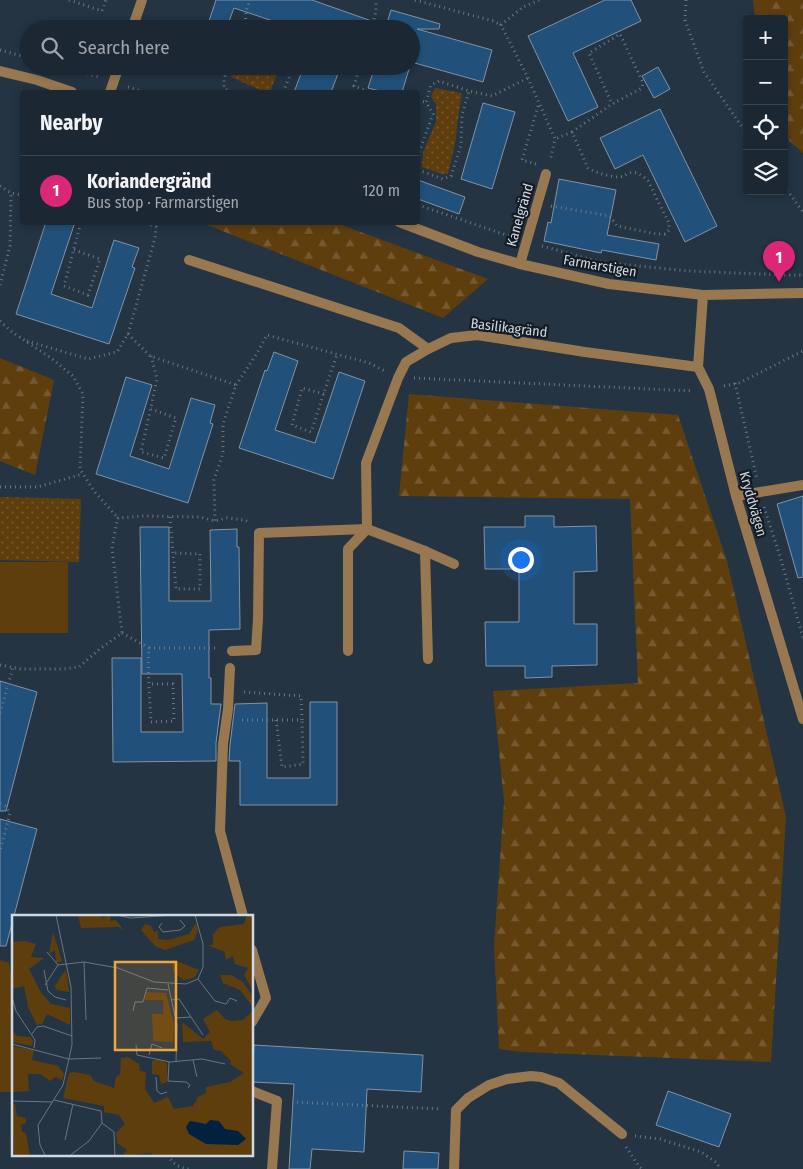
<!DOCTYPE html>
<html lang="en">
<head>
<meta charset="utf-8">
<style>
  body { margin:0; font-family:"Fira Sans Condensed",sans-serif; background:#28333e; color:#f1f3f6 }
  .controls { position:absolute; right:15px; top:15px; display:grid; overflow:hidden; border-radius:5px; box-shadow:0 2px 8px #0003 }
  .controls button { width:45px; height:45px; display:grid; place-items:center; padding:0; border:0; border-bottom:1px solid #39444d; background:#1b2732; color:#f1f3f6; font:25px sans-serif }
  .you { position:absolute; left:520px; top:559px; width:18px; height:18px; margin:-12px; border:4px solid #fff; border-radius:50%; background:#1a73e8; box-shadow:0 0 0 8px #1a73e833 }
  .badge { display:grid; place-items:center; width:32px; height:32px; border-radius:50%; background:#db2777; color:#fff; font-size:16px; font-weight:700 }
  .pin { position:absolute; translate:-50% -41px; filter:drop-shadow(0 1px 2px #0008) }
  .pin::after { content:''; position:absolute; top:26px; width:18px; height:15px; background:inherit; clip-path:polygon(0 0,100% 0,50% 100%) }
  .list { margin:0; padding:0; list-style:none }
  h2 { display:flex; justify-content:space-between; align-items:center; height:65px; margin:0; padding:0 20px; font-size:21px }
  h2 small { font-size:16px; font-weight:400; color:#a0a5ac }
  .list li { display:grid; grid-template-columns:32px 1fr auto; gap:15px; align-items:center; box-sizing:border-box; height:70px; padding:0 20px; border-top:1px solid #39444d }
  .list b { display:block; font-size:19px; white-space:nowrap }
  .list p { margin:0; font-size:16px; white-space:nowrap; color:#a0a5ac }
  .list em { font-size:16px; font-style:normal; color:#a0a5ac }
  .icon { flex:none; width:28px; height:28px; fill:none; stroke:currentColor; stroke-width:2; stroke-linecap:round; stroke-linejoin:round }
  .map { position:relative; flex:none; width:803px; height:1169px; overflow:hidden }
  .search { position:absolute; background:#1b2732; box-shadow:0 2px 8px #0003; left:20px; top:20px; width:400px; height:55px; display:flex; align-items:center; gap:12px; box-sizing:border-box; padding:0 18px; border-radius:28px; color:#a0a5ac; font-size:19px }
  .panel { position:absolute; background:#1b2732; box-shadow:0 2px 8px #0003; left:20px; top:90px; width:400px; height:135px; border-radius:5px }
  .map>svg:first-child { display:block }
  .green { fill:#5f3e0e }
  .forest { fill:url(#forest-firs) }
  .park { fill:url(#park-dots) }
  .building { fill:#21517b; stroke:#8093a5 }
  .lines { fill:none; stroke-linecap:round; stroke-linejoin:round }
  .path { stroke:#6a7885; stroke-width:3; stroke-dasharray:1 4; stroke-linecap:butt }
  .lane { stroke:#977851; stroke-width:10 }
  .street { stroke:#977851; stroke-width:10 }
  .labels { text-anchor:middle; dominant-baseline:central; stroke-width:4.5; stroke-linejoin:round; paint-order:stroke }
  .street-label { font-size:14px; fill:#cfd9e3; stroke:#141b22 }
  .inset-road { fill:none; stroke:#687683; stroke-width:1 }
  .view { fill:#f0a63f; fill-opacity:0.15; stroke:#f0a63f; stroke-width:2.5 }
  .inset-edge { fill:none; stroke:#cfd9e3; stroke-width:2.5 }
</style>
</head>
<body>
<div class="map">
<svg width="803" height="1169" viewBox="0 0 803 1169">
  <defs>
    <pattern id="forest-firs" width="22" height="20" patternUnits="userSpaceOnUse" patternTransform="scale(1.25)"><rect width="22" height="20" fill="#5f3e0e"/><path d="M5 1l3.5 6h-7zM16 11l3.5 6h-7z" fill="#755931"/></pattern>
    <pattern id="park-dots" width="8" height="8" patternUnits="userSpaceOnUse" patternTransform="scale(1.25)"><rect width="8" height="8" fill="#5f3e0e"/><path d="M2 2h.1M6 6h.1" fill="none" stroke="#755931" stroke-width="1.8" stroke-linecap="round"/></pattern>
  </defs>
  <rect width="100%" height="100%" fill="#243443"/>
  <g class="green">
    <rect x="0" y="562" width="68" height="71"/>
    <path d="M 0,960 L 9,963 L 14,996 L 14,1092 L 0,1092 Z"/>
  </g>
  <g class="forest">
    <path d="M 753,0 L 803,0 L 803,153 L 784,136 L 784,19 L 755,19 Z"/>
    <path d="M 202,223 L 336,223 L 488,279 L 443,318 Z"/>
    <path d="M 0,358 L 54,380 L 35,475 L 0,461 Z"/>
    <path d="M 409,394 L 678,415 L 727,561 L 786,817 L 771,1062 L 523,1052 L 499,1049 L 494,945 L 504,802 L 493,691 L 638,683 L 630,499 L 399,496 Z"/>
  </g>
  <g class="park">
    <path d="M 234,66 L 280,66 L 270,92 L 265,92 L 231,77 Z"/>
    <path d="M 435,88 L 462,93 L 457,125 L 456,139 L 448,174 L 442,174 L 422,167 L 423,152 L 436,122 L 436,104 L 431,97 Z"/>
    <path d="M 0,497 L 81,499 L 79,562 L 0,560 Z"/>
  </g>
  <g class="building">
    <path d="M 216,0 L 312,0 L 386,26 L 391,10 L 440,24 L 439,29 L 417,29 L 492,50 L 483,82 L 411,62 L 411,29 L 297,29 L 234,8 L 226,29 L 219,29 L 208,24 Z"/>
    <path d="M 605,0 L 631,0 L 641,21 L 573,53 L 598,107 L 568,121 L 528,36 Z"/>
    <path d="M 304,66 L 341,66 L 331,92 L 294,92 Z"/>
    <path d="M 375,66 L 410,66 L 402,92 L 384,92 L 368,88 Z"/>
    <path d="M 658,67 L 670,89 L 654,98 L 642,76 Z"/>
    <path d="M 483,103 L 515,112 L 492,189 L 461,179 Z"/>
    <path d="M 660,109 L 717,226 L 685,242 L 643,155 L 615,169 L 600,138 Z"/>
    <path d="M 559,179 L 616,190 L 607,235 L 659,244 L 656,260 L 602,250 L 601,253 L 544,241 L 548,222 L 551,223 Z"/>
    <path d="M 418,180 L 465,197 L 459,214 L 418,199 Z"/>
    <path d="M 46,222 L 75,222 L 51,294 L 92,308 L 114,240 L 139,248 L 132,267 L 135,268 L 109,344 L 16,314 Z"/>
    <path d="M 274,352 L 298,361 L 275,430 L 315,443 L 339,372 L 365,381 L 333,479 L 239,448 L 265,370 L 267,371 Z"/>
    <path d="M 126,377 L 152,385 L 130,456 L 169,469 L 191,398 L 215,405 L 210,423 L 213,424 L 188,503 L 96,474 Z"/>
    <path d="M 803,496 L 803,577 L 798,578 L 777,504 Z"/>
    <path d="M 525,516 L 554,516 L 554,527 L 596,526 L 597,571 L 574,572 L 574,624 L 597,624 L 597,665 L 552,666 L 552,677 L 525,678 L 525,666 L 486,666 L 485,622 L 519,622 L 519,569 L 485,569 L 484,527 L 525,527 Z"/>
    <path d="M 140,527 L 169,527 L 169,601 L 211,601 L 210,530 L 237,529 L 237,547 L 239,547 L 240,629 L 209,630 L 209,678 L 211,678 L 211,704 L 221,704 L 216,743 L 216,761 L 113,762 L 112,658 L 141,658 L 141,732 L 183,732 L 182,674 L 142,674 Z"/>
    <path d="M 0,681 L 37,692 L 6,811 L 0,811 Z"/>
    <path d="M 310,702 L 337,702 L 337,805 L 240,805 L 240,761 L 229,761 L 230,745 L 235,704 L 267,703 L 267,778 L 310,778 Z"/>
    <path d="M 0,819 L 37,829 L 6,946 L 0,946 Z"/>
    <path d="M 254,1045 L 423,1055 L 421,1092 L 367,1089 L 364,1152 L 312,1149 L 310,1169 L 289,1169 L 294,1084 L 252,1082 Z"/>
    <path d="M 668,1091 L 731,1114 L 719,1147 L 656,1125 Z"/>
    <path d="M 404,1151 L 439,1153 L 438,1169 L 403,1169 Z"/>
  </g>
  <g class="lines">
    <g class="path">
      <path d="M 69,0 L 102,11 L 106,0"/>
      <path d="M 415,0 L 493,21 L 501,25"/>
      <path d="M 539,0 L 523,7 L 501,25 L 528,78 L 555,139 L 550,161"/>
      <path d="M 686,0 L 685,20 L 704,72 L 747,134"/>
      <path d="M 245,29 L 246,11 L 250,0"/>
      <path d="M 372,29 L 376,10 L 376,0"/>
      <path d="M 0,50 L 29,58"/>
      <path d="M 58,66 L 99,77"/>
      <path d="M 228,66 L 224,80 L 224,88 L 231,92"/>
      <path d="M 360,66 L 354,86 L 370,92"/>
      <path d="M 128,87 L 144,92"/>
      <path d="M 283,92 L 294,66"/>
      <path d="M 418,101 L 426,102"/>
      <path d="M 572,132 L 612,104 L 642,88 L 643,83 L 620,34 L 589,53 L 612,104"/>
      <path d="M 536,164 L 522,160 L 539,103"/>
      <path d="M 418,167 L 418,155 L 433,114 L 426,102 L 431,85 L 439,81 L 469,91 L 492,96 L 528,78"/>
      <path d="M 418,170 L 443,179 L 451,176 L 461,145 L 462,115 L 469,91"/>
      <path d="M 0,186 L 11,193 L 22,195"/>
      <path d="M 784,186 L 803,212"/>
      <path d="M 418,205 L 512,237"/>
      <path d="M 551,206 L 610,216 L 617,226 L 656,234 L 665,234 L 669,230 L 669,223 L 648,181 C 642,175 635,170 627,174 C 621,177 626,176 619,177 C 610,177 597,173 588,168 L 572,132 L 555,139"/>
      <path d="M 542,246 L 600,262 L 688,271 L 786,275 L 803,275"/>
      <path d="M 74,250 L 100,259 L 88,295 L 64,286 L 81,222"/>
      <path d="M 0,285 L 10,246 L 11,193"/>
      <path d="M 0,321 L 12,332 L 51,358 L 73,376 L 83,394 L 80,469 L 94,491 L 118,518"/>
      <path d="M 128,334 L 150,356 L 236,385 L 223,424 L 223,453 L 214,480 L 215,521"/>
      <path d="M 27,341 L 88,359 L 117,352 L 128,334 L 155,238 L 156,227 L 142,222"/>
      <path d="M 151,356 L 157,379 L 141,452 L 164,458 L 176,418 L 151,409"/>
      <path d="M 414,378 L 693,391"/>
      <path d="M 735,383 L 757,479"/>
      <path d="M 236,385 L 256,355 L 267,335 L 369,363 L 385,371"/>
      <path d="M 724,386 L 739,383 L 803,351"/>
      <path d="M 324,394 L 302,388 L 292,425 L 311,432 L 337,354"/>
      <path d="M 0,487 L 37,487 L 83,474"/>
      <path d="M 764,507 L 780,556 L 803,638"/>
      <path d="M 170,517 L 176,589 L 200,589 L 200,554 L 173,553"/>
      <path d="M 122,633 L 149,648 C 147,672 150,698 151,722 L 174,721 L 173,684 L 150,684"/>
      <path d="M 149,648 L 218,648"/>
      <path d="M 0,665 L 21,669 L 64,669 L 79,667 L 101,648 L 122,633 L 112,548 L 116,526 L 118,518 L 143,516 L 200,517 L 215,521 L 227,518 L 245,520 L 248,522"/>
      <path d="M 0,713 L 13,667"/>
      <path d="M 242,720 L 302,720 L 301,696 L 243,692"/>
      <path d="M 276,720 L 282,767 L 303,764 L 302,720"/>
      <path d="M 0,804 L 5,806 L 10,813 L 0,851"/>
      <path d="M 292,1102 L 441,1109"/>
      <path d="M 635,1136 L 660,1139 L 701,1152 L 717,1163 L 720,1169"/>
      <path d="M 626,1147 L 638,1165 L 642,1169"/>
      <path d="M 168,1155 C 173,1165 180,1168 190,1169"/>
    </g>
    <g class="lane">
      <path d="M 132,29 L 142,0"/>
      <path d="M 110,92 L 119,66"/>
      <path d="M 189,260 L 399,328 L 428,349"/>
      <path d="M 520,264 L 546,174"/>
      <path d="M 348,651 L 348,549 L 367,529 L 425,551 L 454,564"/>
      <path d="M 230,668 L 228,709 L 223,744 L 220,831 L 243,916"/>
      <path d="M 252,950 L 266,998 L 252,1022"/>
      <path d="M 252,1091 L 277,1101"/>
    </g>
    <g class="street">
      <path d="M 0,71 L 37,80 L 72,92"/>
      <path d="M 399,222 L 478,252 L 520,264 L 609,284 L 703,295 L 803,293"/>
      <path d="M 703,295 L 698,367 L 709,389 L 736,496 L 803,719"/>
      <path d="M 736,496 L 803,485"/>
      <path d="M 425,551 L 428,659"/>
      <path d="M 232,651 L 256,650 L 258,619 L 259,533 L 367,529 L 366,463 L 398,378 L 406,362 L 428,349 L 451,338 L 477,335 L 585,352 L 698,367"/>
      <path d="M 272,1169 L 277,1101"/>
      <path d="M 454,1169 L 456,1110 L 468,1098 L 489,1085 L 507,1079 L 531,1076 L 541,1077 L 559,1083 L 622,1134"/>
    </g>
  </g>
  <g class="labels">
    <g class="street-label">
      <text transform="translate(520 215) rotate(-74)">Kanelgränd</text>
      <text transform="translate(600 266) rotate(10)">Farmarstigen</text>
      <text transform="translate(509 328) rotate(7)">Basilikagränd</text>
      <text transform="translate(753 504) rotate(74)">Kryddvägen</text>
    </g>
  </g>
  <g transform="translate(12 915)">
    <rect width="241" height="241" fill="#243443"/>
    <path d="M 66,0 L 88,0 L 90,3 L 99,0 L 98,6 L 104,5 L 113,17 L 107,12 L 69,13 ZM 235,0 L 241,0 L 241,76 L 232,60 L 236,53 L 223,49 L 221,41 L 214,45 L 213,37 L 195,30 L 201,30 L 201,19 L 208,12 L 232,9 ZM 184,8 L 186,15 L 182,25 L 153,35 L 143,31 L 129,15 L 133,9 L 139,11 L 142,17 L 146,16 L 146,24 L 156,25 L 177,19 ZM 41,17 L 50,46 L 44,48 L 43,35 L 37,39 ZM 13,26 L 24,29 L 19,42 L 32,43 L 17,54 L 28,76 L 39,89 L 58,93 L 58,110 L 35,99 L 30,109 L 25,110 L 16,92 L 12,71 L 0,74 L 0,27 ZM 160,44 L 187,55 L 182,63 L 171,65 L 161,56 ZM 53,55 L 55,60 L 57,77 L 45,75 L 43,71 ZM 208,60 L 219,60 L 231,67 L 241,82 L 241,92 L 228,75 L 211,68 ZM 134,77 L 154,78 L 162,109 L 161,127 L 141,126 L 140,99 L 151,99 L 151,85 L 133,85 ZM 205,95 L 213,104 L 220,106 L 231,105 L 241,96 L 241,241 L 142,242 L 139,238 L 110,241 L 115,235 L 105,228 L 104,218 L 113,209 L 107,200 L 92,197 L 92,191 L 51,183 L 57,158 L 62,157 L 78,160 L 82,166 L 102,173 L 104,162 L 108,159 L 109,143 L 116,142 L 127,149 L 128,156 L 134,157 L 133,174 L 142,188 L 156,182 L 162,194 L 181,191 L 186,182 L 194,178 L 194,172 L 218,167 L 232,158 L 218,149 L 219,146 L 209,136 L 202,135 L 199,126 L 171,127 L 170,107 L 191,124 L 198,117 L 191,104 ZM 0,116 L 5,121 L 18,122 L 21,125 L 20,131 L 0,127 ZM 0,131 L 22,135 L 20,145 L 46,151 L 52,159 L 50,165 L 44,162 L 38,166 L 28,159 L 16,159 L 17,176 L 0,177 ZM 145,144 L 155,148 L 155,167 L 149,169 L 147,160 L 140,159 L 140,146 ZM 0,188 L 3,189 L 5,201 L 14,203 L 14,208 L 9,210 L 10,217 L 14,218 L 18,241 L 2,241 Z" fill="#5f3e0e"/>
    <path d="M 198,205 L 207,206 L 213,214 L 226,216 L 234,224 L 226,230 L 194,229 L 177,219 L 174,212 L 178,206 L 194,209 Z" fill="#00213f"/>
    <path class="inset-road" d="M 104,0 L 119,3 L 162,0M 150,8 L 147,12 L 151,17 L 168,15 L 173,11 L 168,5M 35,37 L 46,50 L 72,47 L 106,53 L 142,67 L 174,69 L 186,64 L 191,52 L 191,29 L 183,0M 72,47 L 74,105M 32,55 L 36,76 L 43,82 L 54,85M 186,64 L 203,86 L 214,89 L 218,83 L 225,86M 156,69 L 165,110 L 164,147M 33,70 L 46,50M 0,82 L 4,96 L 23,125 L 22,133M 159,85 L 167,84 L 191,120M 121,96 L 123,87 L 131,87 L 135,73 L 156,75M 164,103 L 179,102M 20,119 L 25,112 L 31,111 L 60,121M 0,129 L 57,144 L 89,143M 124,130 L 125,140 L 158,147 L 190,144 L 213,149M 137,140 L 140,129 L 150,133M 181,145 L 185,162M 157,147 L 156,166 L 174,167 L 178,170 L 176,173M 144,162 L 145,176 L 149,179 L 155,177M 42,185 L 89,196 L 90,208 L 102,217 L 103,242M 0,186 L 41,187M 53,225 L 61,189M 34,242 L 28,230 L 26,210 L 51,170 L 60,130 L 59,72 L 44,0M 56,242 L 77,226 L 90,208"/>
    <path class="view" d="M 103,47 L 164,47 L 164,135 L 103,135 Z"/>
    <rect width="241" height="241" class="inset-edge"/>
  </g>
</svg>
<div class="controls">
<button>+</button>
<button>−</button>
<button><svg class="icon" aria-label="locate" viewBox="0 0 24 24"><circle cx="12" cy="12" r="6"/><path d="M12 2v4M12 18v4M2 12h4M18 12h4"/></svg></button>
<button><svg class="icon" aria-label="layers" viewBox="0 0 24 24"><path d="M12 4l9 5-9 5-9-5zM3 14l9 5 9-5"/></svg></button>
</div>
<div class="you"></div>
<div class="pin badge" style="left:779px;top:282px">1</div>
<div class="search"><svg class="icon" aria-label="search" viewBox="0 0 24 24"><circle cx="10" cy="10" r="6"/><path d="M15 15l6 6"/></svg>Search here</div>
<section class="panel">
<h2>Nearby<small></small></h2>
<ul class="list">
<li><span class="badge">1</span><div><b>Koriandergränd</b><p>Bus stop · Farmarstigen</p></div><em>120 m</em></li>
</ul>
</section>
</div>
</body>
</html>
